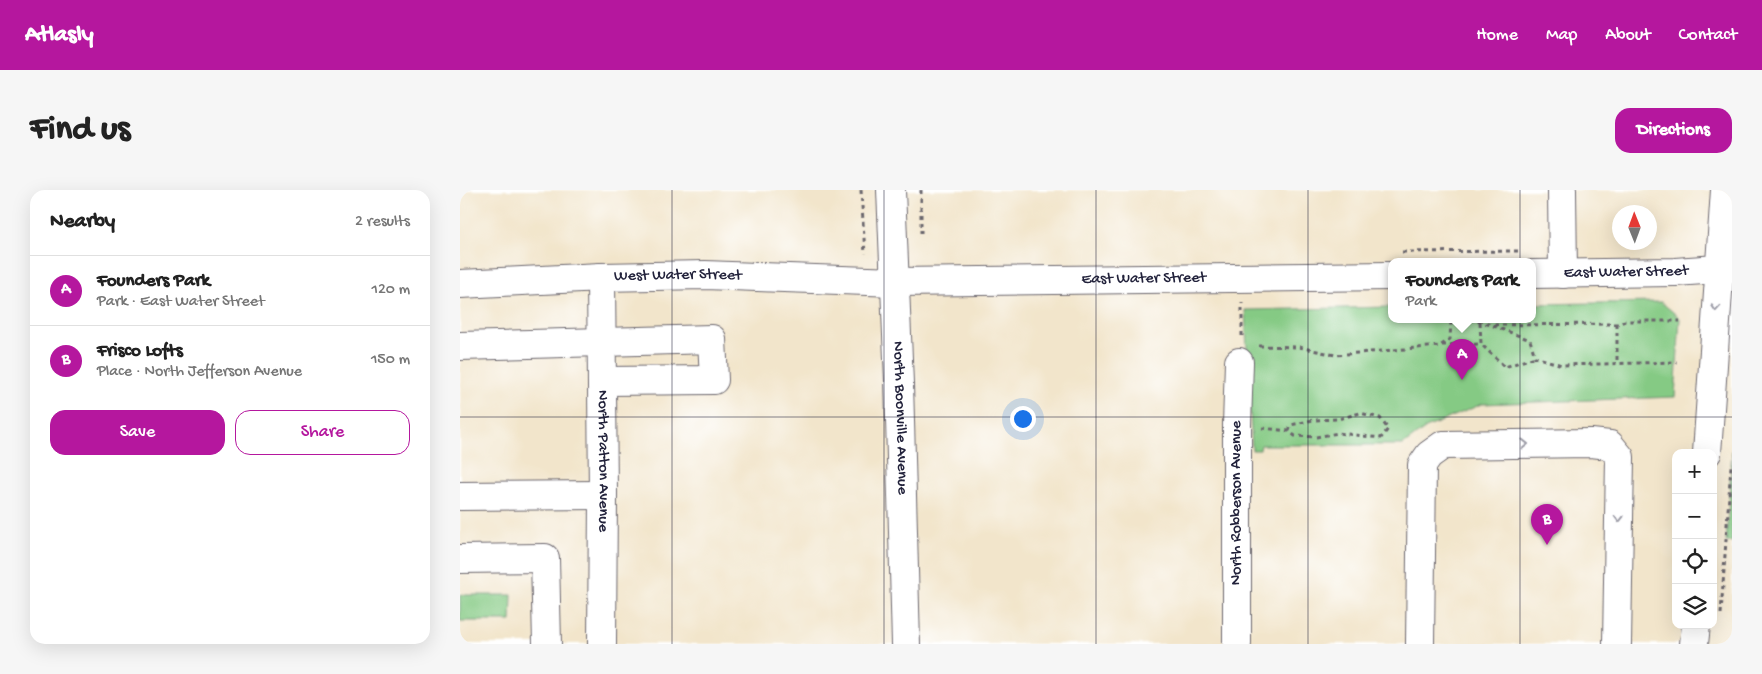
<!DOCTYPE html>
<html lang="en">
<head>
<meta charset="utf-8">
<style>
  body { margin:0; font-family:"Gochi Hand",sans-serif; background:#f6f6f6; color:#222 }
  .controls { position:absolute; right:15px; bottom:15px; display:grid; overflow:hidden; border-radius:10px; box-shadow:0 5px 20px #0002 }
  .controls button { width:45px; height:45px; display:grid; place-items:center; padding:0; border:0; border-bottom:1px solid #e0e0e0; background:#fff; color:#222; font:25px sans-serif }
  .compass { position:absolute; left:1152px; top:15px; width:45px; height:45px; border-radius:50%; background:#fff; box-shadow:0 5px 20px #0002; rotate:359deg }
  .you { position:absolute; left:562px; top:228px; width:18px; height:18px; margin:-12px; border:4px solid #fff; border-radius:50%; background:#1a73e8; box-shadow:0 0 0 8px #1a73e833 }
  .badge { display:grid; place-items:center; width:32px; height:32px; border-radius:50%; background:#b5179e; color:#fff; font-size:16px; font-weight:700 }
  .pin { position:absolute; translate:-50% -41px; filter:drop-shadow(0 1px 2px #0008) }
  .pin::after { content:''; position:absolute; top:26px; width:18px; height:15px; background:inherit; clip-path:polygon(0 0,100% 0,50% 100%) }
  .popup { position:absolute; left:928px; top:68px; width:148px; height:65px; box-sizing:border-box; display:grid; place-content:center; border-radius:10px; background:#fff; filter:drop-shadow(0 1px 4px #0005); font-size:16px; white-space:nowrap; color:#767676 }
  .popup b { font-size:19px; color:#222 }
  .popup::after { content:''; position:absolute; left:50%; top:100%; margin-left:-10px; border:10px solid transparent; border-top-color:#fff }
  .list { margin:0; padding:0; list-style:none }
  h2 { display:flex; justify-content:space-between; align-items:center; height:65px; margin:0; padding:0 20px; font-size:21px }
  h2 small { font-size:16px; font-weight:400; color:#767676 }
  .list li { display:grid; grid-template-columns:32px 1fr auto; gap:15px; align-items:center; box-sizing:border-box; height:70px; padding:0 20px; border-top:1px solid #e0e0e0 }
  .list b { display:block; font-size:19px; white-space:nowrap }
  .list p { margin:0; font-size:16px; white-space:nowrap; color:#767676 }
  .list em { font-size:16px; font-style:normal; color:#767676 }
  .actions { display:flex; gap:10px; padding:15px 20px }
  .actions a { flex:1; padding:11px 0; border:1px solid #b5179e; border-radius:15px; text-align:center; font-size:18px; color:#b5179e }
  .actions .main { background:#b5179e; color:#fff }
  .icon { flex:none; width:28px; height:28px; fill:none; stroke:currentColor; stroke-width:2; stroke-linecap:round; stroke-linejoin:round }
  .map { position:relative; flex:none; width:1272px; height:454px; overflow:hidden; border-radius:15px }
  header { display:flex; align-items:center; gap:30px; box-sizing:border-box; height:70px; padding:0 25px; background:#b5179e; color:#fff }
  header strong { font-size:24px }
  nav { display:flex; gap:28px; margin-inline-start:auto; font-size:18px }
  .intro { display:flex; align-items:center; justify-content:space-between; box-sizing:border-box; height:120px; padding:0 30px }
  h1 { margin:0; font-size:35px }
  .button { padding:12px 22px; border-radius:15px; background:#b5179e; color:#fff; font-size:18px; font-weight:700 }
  main { display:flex; gap:30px; padding:0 30px }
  aside { flex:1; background:#fff; border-radius:15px; box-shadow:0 5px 20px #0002 }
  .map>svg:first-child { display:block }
  .green { fill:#85ca84; stroke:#547660 }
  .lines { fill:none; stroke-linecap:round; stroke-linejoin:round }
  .minor-casing { stroke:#6b666d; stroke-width:30 }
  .major-casing { stroke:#6b666d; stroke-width:30 }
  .path { stroke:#6b666d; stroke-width:3; stroke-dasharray:4 4; stroke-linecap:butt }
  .minor { stroke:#fff; stroke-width:28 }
  .major { stroke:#fff; stroke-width:28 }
  .oneway { stroke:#9c9ca7 }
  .grid { fill:none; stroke:#22223b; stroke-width:1; stroke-opacity:0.55 }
  .labels { text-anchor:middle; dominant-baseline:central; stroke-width:4; stroke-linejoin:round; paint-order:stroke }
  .street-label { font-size:16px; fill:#22223b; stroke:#fff }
</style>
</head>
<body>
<header>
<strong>Atlasly</strong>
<nav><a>Home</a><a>Map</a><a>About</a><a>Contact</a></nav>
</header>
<div class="intro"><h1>Find us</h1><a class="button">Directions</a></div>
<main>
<aside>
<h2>Nearby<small>2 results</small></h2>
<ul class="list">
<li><span class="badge">A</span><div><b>Founders Park</b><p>Park · East Water Street</p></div><em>120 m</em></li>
<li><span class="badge">B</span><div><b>Frisco Lofts</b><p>Place · North Jefferson Avenue</p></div><em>150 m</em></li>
</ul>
<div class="actions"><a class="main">Save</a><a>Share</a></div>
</aside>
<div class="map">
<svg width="1272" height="454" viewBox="0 0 1272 454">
  <rect width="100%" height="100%" fill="#fff"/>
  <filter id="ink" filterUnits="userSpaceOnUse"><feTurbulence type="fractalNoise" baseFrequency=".02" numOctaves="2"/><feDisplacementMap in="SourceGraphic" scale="10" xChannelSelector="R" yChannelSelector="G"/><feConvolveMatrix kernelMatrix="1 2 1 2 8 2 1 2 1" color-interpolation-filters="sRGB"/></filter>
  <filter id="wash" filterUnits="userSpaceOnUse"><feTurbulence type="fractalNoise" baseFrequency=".0096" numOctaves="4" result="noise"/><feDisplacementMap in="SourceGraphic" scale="20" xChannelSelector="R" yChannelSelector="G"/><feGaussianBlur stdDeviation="1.12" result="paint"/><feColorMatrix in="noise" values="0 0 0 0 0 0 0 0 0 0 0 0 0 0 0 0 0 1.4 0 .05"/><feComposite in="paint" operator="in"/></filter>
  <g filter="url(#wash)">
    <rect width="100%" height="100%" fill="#f2e5cb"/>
    <g class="green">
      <path d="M 1201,112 L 1220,128 L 1215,207 L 1022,214 L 966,238 L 943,255 L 801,255 L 800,260 L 792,260 L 785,120 L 932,117 L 932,129 L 1072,129 L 1072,114 Z"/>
      <path d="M 1272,260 L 1272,352 L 1266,352 Z"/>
      <path d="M 0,405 L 52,405 L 51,431 L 0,431 Z"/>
    </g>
  </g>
  <g filter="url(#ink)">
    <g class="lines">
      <g class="minor-casing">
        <g id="minor">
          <path id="s1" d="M 431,0 L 439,193 L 446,454"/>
          <path d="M 1102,0 L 1103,84"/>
          <path id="s2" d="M 1072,84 L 1215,82 L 1272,78"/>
          <path id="s3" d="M 141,87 L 143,305 L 142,454"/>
          <path id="s4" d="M 0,94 L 141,87 L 245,85 L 435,92 L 932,86"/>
          <path d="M 0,156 L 252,149 L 254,190 L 143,191"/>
          <path d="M 0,306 L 143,305"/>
          <path d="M 0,369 L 85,368 L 87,454"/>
          <path id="s5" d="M 777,454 L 777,235 L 779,172"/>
          <path d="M 960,454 L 962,275 L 969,265 L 983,255 L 1131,253 L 1150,255 L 1160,267 L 1157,454"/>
        </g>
      </g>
      <g class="major-casing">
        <g id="major">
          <path d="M 1247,263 L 1265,0"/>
          <path d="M 1234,454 L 1236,435"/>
        </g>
      </g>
      <g class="path">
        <path d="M 401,0 L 405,64"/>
        <path d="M 461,0 L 461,43"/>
        <path d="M 942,62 L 1059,61"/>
        <path d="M 1010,129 L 1031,135 L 1070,150 L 1075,167 L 1102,175 L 1217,172"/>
        <path d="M 1020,133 L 1021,154 L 1045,177 L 1075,167"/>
        <path d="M 1157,134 L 1157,174"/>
        <path d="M 1034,135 L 1157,134 L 1165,131 L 1220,131"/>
        <path d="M 782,146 L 782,113"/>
        <path d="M 982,155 L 1021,154"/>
        <path d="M 799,156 L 839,157 L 875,165 L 980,156 L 990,149 L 991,131 L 999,129"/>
        <path d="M 802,238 L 829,241 L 835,246 L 856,247 L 878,243 L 921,248 L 928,239 L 920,228 L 900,223 L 878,229 L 853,230 L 831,235 L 829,241"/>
        <path d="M 1261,424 L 1271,276"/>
      </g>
      <use href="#minor" class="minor"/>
      <use href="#major" class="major"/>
    </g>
    <defs><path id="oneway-chevron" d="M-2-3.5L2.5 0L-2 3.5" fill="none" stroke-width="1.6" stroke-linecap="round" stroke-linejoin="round" transform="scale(1.25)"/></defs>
    <g class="oneway">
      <use href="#oneway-chevron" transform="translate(1256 118) rotate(94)"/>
      <use href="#oneway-chevron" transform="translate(1065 254) rotate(-1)"/>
      <use href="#oneway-chevron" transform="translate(1159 329) rotate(91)"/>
    </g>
  </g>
  <path class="grid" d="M 212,0 L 212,454M 424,0 L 424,454M 636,0 L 636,454M 848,0 L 848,454M 1060,0 L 1060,454M 0,227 L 1272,227"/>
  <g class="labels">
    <g class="street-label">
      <text stroke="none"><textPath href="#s2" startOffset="94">East Water Street</textPath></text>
      <text stroke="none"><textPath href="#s4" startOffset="218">West Water Street</textPath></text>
      <text stroke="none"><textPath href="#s4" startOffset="684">East Water Street</textPath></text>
      <text stroke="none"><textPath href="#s1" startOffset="228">North Boonville Avenue</textPath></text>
      <text stroke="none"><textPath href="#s3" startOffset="184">North Patton Avenue</textPath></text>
      <text stroke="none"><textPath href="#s5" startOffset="141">North Robberson Avenue</textPath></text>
    </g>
  </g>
</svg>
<div class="controls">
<button>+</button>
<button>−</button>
<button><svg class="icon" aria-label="locate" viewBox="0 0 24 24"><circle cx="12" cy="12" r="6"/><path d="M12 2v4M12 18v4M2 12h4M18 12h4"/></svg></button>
<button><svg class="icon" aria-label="layers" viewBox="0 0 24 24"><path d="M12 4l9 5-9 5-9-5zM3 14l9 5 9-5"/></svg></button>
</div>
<svg class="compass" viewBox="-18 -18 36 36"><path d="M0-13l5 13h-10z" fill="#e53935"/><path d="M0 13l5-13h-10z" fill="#767676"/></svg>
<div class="you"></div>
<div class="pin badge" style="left:1002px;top:190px">A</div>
<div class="popup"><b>Founders Park</b>Park</div>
<div class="pin badge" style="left:1087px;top:355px">B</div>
</div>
</main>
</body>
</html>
